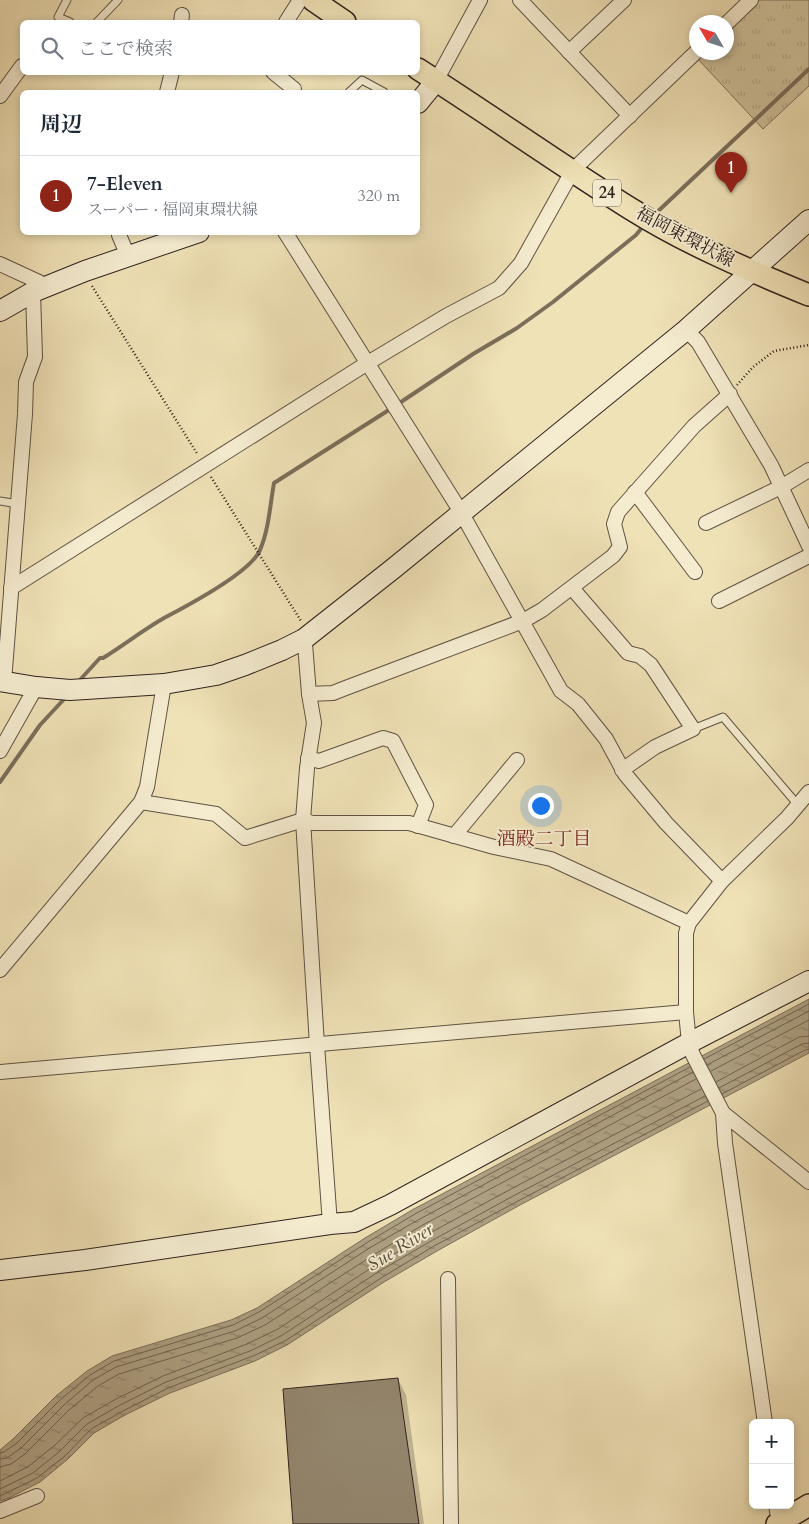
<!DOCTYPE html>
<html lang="ja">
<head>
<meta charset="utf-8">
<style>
  body { margin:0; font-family:Cardo,"Noto Serif JP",serif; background:#f2f2f3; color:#1f2937 }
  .controls { position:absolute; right:15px; bottom:15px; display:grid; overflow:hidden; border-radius:8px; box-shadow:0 2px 8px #0003 }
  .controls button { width:45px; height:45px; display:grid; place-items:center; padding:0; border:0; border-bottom:1px solid #e0e1e3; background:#fff; color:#1f2937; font:25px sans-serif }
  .compass { position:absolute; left:689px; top:15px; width:45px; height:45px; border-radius:50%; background:#fff; box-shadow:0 2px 8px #0003; rotate:309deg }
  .you { position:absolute; left:540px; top:805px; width:18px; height:18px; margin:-12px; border:4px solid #fff; border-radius:50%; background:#1a73e8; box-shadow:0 0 0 8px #1a73e833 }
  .badge { display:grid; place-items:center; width:32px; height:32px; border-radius:50%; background:#8f2418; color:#fff; font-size:16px; font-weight:700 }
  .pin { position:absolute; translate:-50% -41px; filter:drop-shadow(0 1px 2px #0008) }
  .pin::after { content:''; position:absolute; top:26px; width:18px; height:15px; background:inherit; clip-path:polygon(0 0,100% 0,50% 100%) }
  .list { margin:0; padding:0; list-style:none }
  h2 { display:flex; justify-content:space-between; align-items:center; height:65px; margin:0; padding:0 20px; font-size:21px }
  h2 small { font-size:16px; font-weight:400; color:#747a83 }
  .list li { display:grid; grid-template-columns:32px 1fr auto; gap:15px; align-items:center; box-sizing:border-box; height:80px; padding:0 20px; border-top:1px solid #e0e1e3 }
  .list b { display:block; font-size:19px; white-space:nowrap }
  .list p { margin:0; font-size:16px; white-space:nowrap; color:#747a83 }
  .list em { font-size:16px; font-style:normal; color:#747a83 }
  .icon { flex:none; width:28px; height:28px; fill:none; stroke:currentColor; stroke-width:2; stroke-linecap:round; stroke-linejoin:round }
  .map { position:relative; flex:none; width:809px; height:1524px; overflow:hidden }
  .search { position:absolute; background:#fff; box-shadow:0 2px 8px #0003; left:20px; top:20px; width:400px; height:55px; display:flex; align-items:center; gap:12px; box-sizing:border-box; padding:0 18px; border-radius:8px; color:#747a83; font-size:19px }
  .panel { position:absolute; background:#fff; box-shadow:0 2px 8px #0003; left:20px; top:90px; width:400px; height:145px; border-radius:8px }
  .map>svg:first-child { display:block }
  .park { fill:url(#park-tufts); stroke:#7f725e }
  .water { fill:url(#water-ripples); stroke:#7b6f5b }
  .shadow { fill:#0003 }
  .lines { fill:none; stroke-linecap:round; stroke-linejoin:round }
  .shore { stroke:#6e6250; stroke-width:1 }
  .stream { stroke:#7b6f5b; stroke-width:4 }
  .building { fill:#93866e; stroke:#2f231e }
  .lane-casing { stroke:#5f5344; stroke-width:9 }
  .street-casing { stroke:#5f5344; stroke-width:16 }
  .secondary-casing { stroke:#2f231e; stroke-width:22 }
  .primary-casing { stroke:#2f231e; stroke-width:24 }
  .path { stroke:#2f231e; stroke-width:2.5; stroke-dasharray:1 2.5; stroke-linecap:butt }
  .lane { stroke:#f5ecd0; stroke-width:7 }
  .street { stroke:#f5ecd0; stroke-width:14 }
  .secondary { stroke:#f5ecd0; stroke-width:20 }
  .primary { stroke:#f0e2b7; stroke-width:21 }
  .labels { text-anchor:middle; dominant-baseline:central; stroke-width:4; stroke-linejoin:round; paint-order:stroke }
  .shield { fill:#f5ecd0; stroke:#6a5f53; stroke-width:1 }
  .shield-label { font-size:16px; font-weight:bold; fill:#2f231e }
  .street-label { font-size:18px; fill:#2f231e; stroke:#f5ecd0 }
  .neighbourhood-label { font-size:19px; fill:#7a1f14; stroke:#f5ecd0 }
  .water-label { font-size:19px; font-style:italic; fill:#5b4f41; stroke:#f5ecd0 }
</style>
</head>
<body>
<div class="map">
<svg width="809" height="1524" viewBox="0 0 809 1524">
  <defs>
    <pattern id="park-tufts" width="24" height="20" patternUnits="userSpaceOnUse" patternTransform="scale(1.25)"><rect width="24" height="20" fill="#cfc29d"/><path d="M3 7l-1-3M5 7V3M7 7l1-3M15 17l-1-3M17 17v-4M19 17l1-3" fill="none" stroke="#b2a687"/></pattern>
    <pattern id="water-ripples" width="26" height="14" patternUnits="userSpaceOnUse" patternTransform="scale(1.25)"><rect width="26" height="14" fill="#aea183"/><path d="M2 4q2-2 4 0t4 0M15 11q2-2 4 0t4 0" fill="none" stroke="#8e836b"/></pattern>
  </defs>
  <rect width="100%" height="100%" fill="#f0e2b7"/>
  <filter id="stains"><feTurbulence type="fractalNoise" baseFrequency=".004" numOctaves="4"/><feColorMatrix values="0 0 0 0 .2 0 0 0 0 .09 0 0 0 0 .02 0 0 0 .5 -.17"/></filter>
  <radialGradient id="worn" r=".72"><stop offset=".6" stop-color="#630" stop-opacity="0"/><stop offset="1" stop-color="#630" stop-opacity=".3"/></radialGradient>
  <path class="park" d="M 759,0 L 809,0 L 809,86 L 763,129 L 697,58 L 703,53 L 726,52 L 727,31 Z"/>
  <path class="water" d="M 809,999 L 809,1053 L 520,1205 L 437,1251 L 384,1282 L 287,1345 L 255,1361 L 170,1393 L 125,1415 L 94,1433 L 68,1459 L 40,1482 L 9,1498 L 0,1501 L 0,1450 L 13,1439 L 56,1396 L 87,1371 L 112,1356 L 231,1320 L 257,1308 L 365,1238 L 412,1210 Z"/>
  <path class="shadow" d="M 398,1379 L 406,1395 L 424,1524 L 294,1524 Z"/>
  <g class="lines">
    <g class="shore">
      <path d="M 704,1059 L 809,1004"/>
      <path d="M 707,1065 L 809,1011"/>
      <path d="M 711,1071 L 809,1020"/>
      <path d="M 716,1082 L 799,1037 L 809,1036"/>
      <path d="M 719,1088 L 802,1044 L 809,1043"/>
      <path d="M 722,1094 L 805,1050 L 809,1049"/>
      <path d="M 0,1453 L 4,1452 L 17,1443 L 60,1400 L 90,1375 L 114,1361 L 233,1325 L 259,1312 L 368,1242 L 415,1214 L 690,1067"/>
      <path d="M 0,1459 L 7,1458 L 21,1448 L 64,1405 L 93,1380 L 116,1367 L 235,1331 L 262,1318 L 371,1247 L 418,1220 L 693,1072"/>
      <path d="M 0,1467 L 11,1464 L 25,1454 L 69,1410 L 98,1386 L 119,1374 L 237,1338 L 265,1325 L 375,1254 L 421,1226 L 696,1079"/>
      <path d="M 0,1481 L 29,1466 L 55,1445 L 83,1418 L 116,1399 L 163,1376 L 247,1344 L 278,1329 L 374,1266 L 428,1234 L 511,1189 L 701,1089"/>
      <path d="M 0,1489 L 33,1473 L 60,1451 L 87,1424 L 120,1405 L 166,1382 L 250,1351 L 281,1336 L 378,1272 L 431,1241 L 515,1195 L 705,1096"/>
      <path d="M 0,1496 L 37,1478 L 65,1456 L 91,1429 L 123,1411 L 168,1388 L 253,1356 L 285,1341 L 381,1278 L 434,1246 L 518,1201 L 708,1101"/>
    </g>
    <g class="stream">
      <path d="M 654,215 L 809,69"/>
      <path d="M 398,404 L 473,354 L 517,328 L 553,302 L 636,235 L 644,225"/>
      <path d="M 78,682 L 100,658 L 103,658 C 124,645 143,630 164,618 C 187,606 251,572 260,550 C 269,529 270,505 274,483 L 392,408"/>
      <path d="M 0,782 L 40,725 L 66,697"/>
    </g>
  </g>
  <path class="building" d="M 398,1378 L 419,1524 L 293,1524 L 283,1389 Z"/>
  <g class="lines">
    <g class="lane-casing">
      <g id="lane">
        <path d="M 67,0 L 58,17 L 70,22"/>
        <path d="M 97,22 L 118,0"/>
        <path d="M 349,92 L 362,80 L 384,92"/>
        <path d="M 0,501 L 18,504"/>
        <path d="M 693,729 L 723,717 L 798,805"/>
      </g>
    </g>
    <g class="street-casing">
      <g id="street">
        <path d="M 520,0 L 630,116"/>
        <path d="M 181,22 L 182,15"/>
        <path d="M 286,22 L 300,0"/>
        <path d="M 726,24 L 751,0"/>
        <path d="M 569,52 L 624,0"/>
        <path d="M 273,72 L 294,89"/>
        <path d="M 436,81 L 480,0"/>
        <path d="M 167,92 L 172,72"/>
        <path d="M 0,96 L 22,66"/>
        <path d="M 120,232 L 119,235 L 128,256"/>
        <path d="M 285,232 L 461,512 L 561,691 L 578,704 L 606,739 L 625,774 L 666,823 L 722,881"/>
        <path d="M 0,264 L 39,282 L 43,288"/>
        <path d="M 686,330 L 698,342 L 771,465 L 809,546"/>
        <path d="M 635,492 L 695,572"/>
        <path d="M 706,523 L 781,487 L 809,470"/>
        <path d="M 11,588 L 366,364 L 446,316 L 499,288 L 521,263 L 573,170 L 696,52"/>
        <path d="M 572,588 L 628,653 L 640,656 L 651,665 L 693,729 L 655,747 L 622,770"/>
        <path d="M 719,601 L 809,556"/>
        <path d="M 304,639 L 305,644 L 309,694 L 314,723 L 307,768 L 303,820 L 317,1045 L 330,1224"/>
        <path d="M 4,682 L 25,414 L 26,382 L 35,357 L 33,292"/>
        <path d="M 309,694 L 333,693 L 343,689 L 523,621 L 542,610 L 613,556 L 620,547 L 614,524 L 618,512 L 694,426 L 730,394"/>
        <path d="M 0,751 L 36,687"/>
        <path d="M 308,758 L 319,761 L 383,738 L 393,741 L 426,805 L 418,826"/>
        <path d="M 141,802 L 216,814 L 245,838 L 303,820 L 312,823 L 409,823 L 494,847 L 551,859 L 689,923"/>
        <path d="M 454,836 L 517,760"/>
        <path d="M 0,970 L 141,802 L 147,787 L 164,684"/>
        <path d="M 0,1072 L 686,1012"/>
        <path d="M 723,1113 L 809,1182"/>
        <path d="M 448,1279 L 451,1524"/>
        <path d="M 765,1423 L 725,1143 L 723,1113 L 693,1055 L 689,1043 L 686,1012 L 686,933 L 689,923 L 722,881 L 787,818 L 809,792"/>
        <path d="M 776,1505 L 779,1523"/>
        <path d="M 0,1511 L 37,1496"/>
      </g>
    </g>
    <g class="secondary-casing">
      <g id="secondary">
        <path d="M 418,103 L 436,81"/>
        <path d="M 0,311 L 33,292 L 85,271 L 199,232"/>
        <path d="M 0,681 L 36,687 L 70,690 L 164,684 L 216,675 L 245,665 L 282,650 L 304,639 L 394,568 L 686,330 L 809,220"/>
        <path d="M 0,1270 L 85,1260 L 330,1224 L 354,1222 L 390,1205 L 689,1043 L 809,981"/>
      </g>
    </g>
    <g class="primary-casing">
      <g id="primary">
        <path d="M 313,0 L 345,22"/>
        <path d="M 418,69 C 490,115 559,164 631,209 C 687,244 748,270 809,295"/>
        <path d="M 777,1524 L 809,1505"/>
      </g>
    </g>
    <g class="path">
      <path d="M 92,286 L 198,455"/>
      <path d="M 737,385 L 753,367 L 774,351 L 809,345"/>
      <path d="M 211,477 L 301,621"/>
    </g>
    <use href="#lane" class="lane"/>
    <use href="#street" class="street"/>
    <use href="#secondary" class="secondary"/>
    <use href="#primary" class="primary"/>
  </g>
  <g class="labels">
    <rect class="shield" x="593" y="179.5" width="28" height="27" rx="4"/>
    <g class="shield-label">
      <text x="607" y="193">24</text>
    </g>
    <g class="street-label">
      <text transform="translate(685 237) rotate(28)">福岡東環状線</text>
    </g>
    <g class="neighbourhood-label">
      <text x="544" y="839">酒殿二丁目</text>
    </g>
    <g class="water-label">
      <text transform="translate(400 1247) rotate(-32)">Sue River</text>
    </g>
  </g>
  <rect width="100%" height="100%" filter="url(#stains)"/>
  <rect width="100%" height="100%" fill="url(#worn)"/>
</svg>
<div class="controls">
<button>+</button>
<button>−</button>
</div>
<svg class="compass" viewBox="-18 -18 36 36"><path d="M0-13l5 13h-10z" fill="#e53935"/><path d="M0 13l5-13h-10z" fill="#747a83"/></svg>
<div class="you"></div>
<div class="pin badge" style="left:731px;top:193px">1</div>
<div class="search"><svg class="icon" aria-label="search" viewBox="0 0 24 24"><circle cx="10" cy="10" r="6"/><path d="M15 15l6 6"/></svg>ここで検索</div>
<section class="panel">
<h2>周辺<small></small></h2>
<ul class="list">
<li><span class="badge">1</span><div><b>7-Eleven</b><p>スーパー · 福岡東環状線</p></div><em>320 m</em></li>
</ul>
</section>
</div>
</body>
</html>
